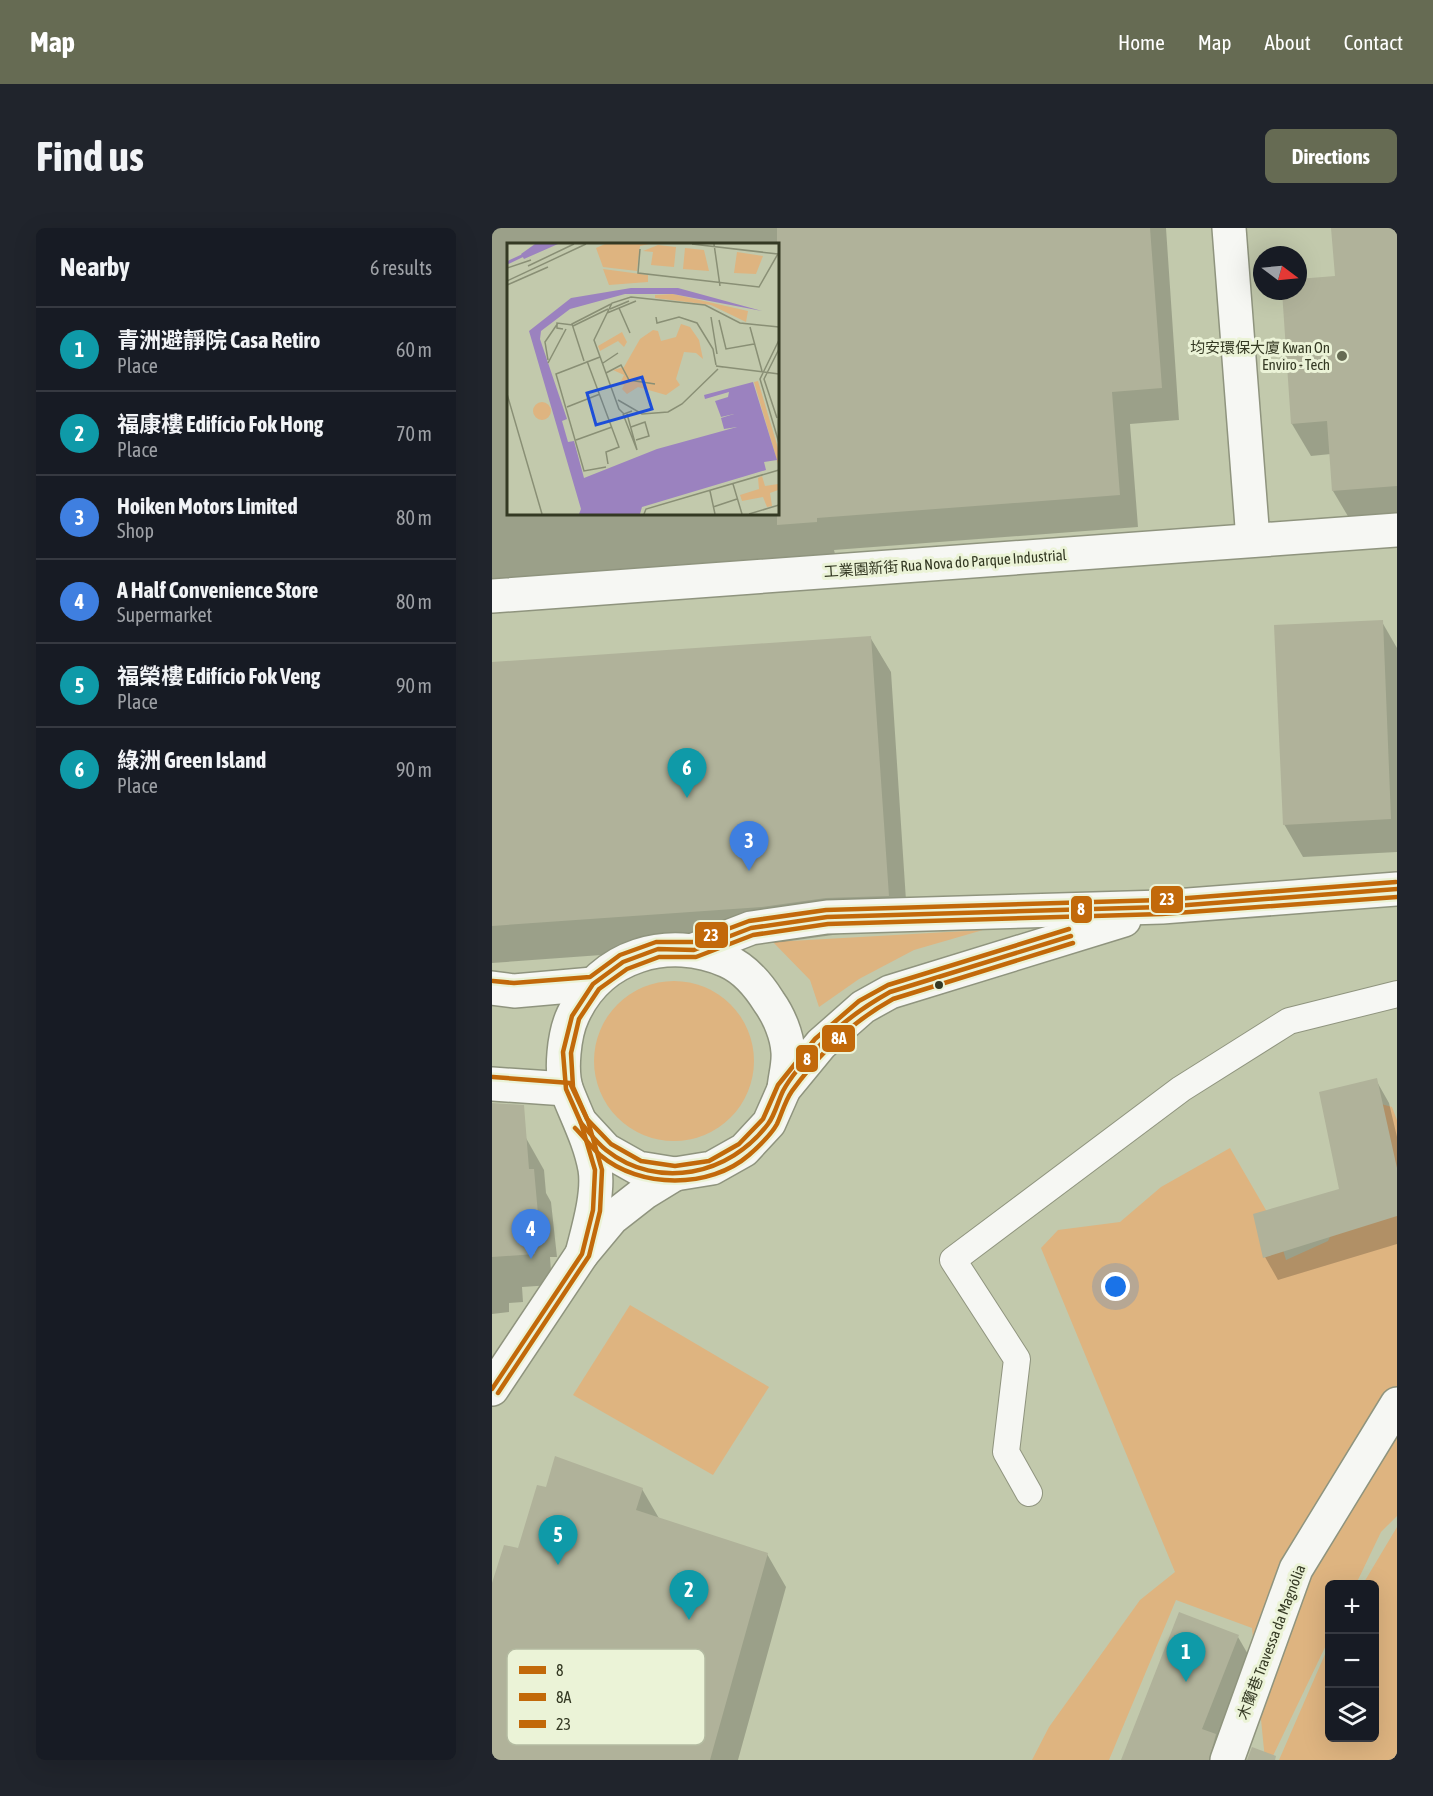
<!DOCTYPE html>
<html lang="en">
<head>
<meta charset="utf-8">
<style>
  body { margin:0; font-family:"Asap Condensed","Noto Sans SC",sans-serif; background:#20242c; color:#f1f3f6 }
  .controls { position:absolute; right:18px; bottom:18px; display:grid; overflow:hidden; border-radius:9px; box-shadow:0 6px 24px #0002 }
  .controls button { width:54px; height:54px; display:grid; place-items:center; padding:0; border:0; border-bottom:2px solid #363941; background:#171b24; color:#f1f3f6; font:30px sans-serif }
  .compass { position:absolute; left:761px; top:18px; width:54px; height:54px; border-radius:50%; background:#171b24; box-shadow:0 6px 24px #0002; rotate:106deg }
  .you { position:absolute; left:624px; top:1059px; width:21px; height:21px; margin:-15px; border:4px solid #fff; border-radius:50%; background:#1a73e8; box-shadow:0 0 0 9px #1a73e833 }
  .badge { display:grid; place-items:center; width:39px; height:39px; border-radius:50%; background:#666b53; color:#fff; font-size:20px; font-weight:700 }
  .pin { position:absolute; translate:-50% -50px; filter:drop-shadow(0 2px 3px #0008) }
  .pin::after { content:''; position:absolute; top:32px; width:21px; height:18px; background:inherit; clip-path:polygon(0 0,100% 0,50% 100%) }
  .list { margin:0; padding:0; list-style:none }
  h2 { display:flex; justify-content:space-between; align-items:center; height:78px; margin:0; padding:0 24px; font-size:26px }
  h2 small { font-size:20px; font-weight:400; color:#9ea1a6 }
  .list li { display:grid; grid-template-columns:39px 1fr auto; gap:18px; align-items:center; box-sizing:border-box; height:84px; padding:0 24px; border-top:2px solid #363941 }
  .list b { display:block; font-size:22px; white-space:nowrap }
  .list p { margin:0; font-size:20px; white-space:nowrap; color:#9ea1a6 }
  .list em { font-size:20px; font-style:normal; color:#9ea1a6 }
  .icon { flex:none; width:33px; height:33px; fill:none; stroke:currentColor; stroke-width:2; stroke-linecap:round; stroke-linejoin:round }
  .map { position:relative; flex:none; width:905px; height:1532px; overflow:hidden; border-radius:9px }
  header { display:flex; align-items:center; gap:36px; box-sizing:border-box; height:84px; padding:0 30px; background:#666b53; color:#fff }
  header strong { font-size:28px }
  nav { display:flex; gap:33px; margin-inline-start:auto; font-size:21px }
  .intro { display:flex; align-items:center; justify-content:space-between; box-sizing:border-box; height:144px; padding:0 36px }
  h1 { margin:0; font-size:42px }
  .button { padding:15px 27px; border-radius:9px; background:#666b53; color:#fff; font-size:21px; font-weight:700 }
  main { display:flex; gap:36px; padding:0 36px }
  aside { flex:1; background:#171b24; border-radius:9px; box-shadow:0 6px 24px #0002 }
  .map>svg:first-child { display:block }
  .green { fill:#deb480 }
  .shadow { fill:#0003; fill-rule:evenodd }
  .building { fill:#b0b29a }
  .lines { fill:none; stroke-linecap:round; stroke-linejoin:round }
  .lane-casing { stroke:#8f947e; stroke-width:28 }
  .street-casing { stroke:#8f947e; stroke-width:36 }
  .secondary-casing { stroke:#8f947e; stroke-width:36 }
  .lane { stroke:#f6f7f3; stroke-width:26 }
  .street { stroke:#f6f7f3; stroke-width:33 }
  .secondary { stroke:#f6f7f3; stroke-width:33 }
  .bus-1-casing { stroke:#ebf3d7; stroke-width:9 }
  .bus-2-casing { stroke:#ebf3d7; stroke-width:9 }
  .bus-3-casing { stroke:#ebf3d7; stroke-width:9 }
  .bus-1 { stroke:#c2690a; stroke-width:4.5 }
  .bus-2 { stroke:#c2690a; stroke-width:4.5 }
  .bus-3 { stroke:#c2690a; stroke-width:4.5 }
  .poi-dot { fill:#666b53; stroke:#ebf3d7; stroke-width:2 }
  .bus-dot { fill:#343923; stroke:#ebf3d7; stroke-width:2 }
  .labels { text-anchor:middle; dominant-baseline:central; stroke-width:6; stroke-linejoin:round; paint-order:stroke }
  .poi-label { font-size:15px; fill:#343923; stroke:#ebf3d7; text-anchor:end }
  .street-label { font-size:15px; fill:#343923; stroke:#ebf3d7 }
  .inset-river { fill:none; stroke:#9b82bf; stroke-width:3 }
  .inset-road { fill:none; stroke:#898f75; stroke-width:1.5 }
  .view { fill:#1d4ed8; fill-opacity:0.15; stroke:#1d4ed8; stroke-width:3 }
  .inset-edge { fill:none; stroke:#343923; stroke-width:3 }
  .key { fill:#ebf3d7; stroke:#b4bba1; stroke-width:1.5 }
  .key-label { font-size:16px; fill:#343923 }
  .line-badge { stroke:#ebf3d7; stroke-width:2 }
  .badge-label { font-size:16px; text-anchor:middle; font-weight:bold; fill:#fff }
</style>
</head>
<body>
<header>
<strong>Map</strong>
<nav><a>Home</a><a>Map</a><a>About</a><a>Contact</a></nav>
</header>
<div class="intro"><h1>Find us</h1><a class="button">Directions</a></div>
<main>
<aside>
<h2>Nearby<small>6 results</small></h2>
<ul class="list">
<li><span class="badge" style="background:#0f9aa8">1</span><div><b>青洲避靜院 Casa Retiro</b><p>Place</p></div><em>60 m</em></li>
<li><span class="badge" style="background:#0f9aa8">2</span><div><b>福康樓 Edifício Fok Hong</b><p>Place</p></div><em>70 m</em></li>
<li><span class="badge" style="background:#3f7fe0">3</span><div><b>Hoiken Motors Limited</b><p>Shop</p></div><em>80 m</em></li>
<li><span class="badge" style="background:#3f7fe0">4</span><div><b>A Half Convenience Store</b><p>Supermarket</p></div><em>80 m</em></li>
<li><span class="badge" style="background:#0f9aa8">5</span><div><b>福榮樓 Edifício Fok Veng</b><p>Place</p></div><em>90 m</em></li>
<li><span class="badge" style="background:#0f9aa8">6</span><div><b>綠洲 Green Island</b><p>Place</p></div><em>90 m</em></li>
</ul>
</aside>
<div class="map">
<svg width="905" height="1532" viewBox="0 0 905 1532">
  <rect width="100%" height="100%" fill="#c2c9ac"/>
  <g class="green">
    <path d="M 491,702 L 422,722 L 367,751 L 327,779 L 318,752 L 281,714 Z"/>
    <circle cx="182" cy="833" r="80"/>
    <path d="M 864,869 L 900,879 L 905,892 L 905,1288 L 889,1304 L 864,1356 L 838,1356 L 837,1411 L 779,1532 L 773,1532 L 760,1400 L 684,1372 L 617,1532 L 540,1532 L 557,1499 L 648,1372 L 683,1344 L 549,1020 L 566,1002 L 628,994 L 669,959 L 738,920 L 785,1001 L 794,1032 L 836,1013 L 855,973 Z"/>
    <path d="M 138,1077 L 277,1159 L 221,1247 L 81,1167 Z"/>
    <path d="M 905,1299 L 905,1532 L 787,1532 L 837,1417 L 838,1510 L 882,1510 L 882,1356 L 871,1356 Z"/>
  </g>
  <g class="shadow">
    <path d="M 0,0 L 674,0 L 687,192 L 638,196 L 646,299 L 342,322 L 343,326 L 0,354 ZM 16,16 L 285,16 L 285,285 L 16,285 Z"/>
    <path d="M 840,0 L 905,0 L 905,291 L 860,295 L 841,263 L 839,226 L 819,228 L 800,196 L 792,63 L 806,63 L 806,52 L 844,49 Z"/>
    <path d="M 890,394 L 905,420 L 905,624 L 811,629 L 792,596 Z"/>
    <path d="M 378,409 L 399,444 L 416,703 L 355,705 L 291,714 L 0,735 L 0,435 Z"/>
    <path d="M 884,852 L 897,875 L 905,909 L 905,1016 L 786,1052 L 773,1029 L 849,962 Z"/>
    <path d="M 0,908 L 34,910 L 52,942 L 54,965 L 59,974 L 65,1029 L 58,1029 L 60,1057 L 30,1059 L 31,1074 L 17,1075 L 17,1084 L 0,1086 Z"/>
    <path d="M 150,1261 L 168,1292 L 275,1326 L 294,1359 L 246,1532 L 0,1532 L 0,1360 L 27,1322 Z"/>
    <path d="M 746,1409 L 768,1447 L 738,1532 L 631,1532 Z"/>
  </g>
  <g class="building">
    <path d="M 285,0 L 658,0 L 670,160 L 620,164 L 628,267 L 325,290 L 325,294 L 285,297 Z"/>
    <path d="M 839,0 L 905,0 L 905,258 L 840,263 L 835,193 L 799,196 L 790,63 L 806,63 L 806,51 L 843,48 Z"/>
    <path d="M 891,392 L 899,591 L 791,597 L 782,397 Z"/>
    <path d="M 379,408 L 397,668 L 334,670 L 270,679 L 0,698 L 0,434 Z"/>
    <path d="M 885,850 L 905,940 L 905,988 L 771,1030 L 761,986 L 847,961 L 827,864 Z"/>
    <path d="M 0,875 L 32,877 L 37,941 L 42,941 L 47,997 L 41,998 L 43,1026 L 0,1029 Z"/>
    <path d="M 63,1228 L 151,1260 L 144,1282 L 276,1325 L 218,1532 L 0,1532 L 0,1355 L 12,1317 L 26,1320 L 45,1257 L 54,1259 Z"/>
    <path d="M 687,1384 L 747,1407 L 710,1501 L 724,1506 L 717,1532 L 629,1532 Z"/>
    <path d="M 760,1519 L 784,1528 L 783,1532 L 755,1532 Z"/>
  </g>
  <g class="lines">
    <g class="lane-casing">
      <path id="lane" d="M 537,1265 L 514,1224 L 525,1131 L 461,1032 L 689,861 L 797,793 L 905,766"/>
    </g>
    <g class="street-casing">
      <g id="street">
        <path d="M 737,0 L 761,312"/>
        <path d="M 0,368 L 905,302"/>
        <path d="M 0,760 L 22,763 L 101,756"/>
        <path d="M 0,856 L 74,861"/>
        <path d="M 735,1532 L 804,1341 L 905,1176"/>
      </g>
    </g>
    <g class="secondary-casing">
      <g id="secondary">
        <path d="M 202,722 L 259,700 L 335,689 L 670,679 L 905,661"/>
        <path d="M 89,895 L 114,922 L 146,940 L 183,946 L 220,940 L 252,922 L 277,895 L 292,861 L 329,816 L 371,779 L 398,764 L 632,692"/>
        <path d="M 90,1026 C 96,1002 107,966 103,941 C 98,913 85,889 75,863 C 68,844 72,806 81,787 C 108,727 177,707 235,733 C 253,741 267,758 277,774 C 287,788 295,807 296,824 C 297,836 293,849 292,861"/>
        <path d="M 0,1161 L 90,1026 L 120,990 L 152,965 L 183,946"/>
      </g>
    </g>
    <use href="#lane" class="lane"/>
    <use href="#street" class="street"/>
    <use href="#secondary" class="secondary"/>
    <g class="bus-1-casing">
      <g id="bus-1">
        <path d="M 89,895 C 97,904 105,915 114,922 C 166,963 238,947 276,896 C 283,887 286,873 291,863 C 299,848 317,828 329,816 C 349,795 373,778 398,764 L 579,708"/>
        <path d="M 0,1161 L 90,1026 L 101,982 L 103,942 L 89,895 L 74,861 L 71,824 L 80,788 L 101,756 L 131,734 L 166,721 L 202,722 L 259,700 L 335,689 L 670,679 L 905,661"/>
      </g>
    </g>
    <g class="bus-2-casing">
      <g id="bus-2">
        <path d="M 83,900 C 92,909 99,919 108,927 C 148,961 218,961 257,927 C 266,919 279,907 285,896 C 290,885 293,873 300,863 C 327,826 361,793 401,771 L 581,715"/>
        <path d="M 6,1165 L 97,1028 L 108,983 L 110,942 L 96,893 L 81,859 L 79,825 L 87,791 L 107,761 L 135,741 L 167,729 L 204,729 L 261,707 L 336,696 L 670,686 L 905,669"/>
      </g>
    </g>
    <g class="bus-3-casing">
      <g id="bus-3">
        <path d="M 1,753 L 22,755 L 98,749 L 128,727 L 164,714 L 201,714 L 257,693 L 334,682 L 670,672 L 904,654"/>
        <path d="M 1,849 L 78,855 L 95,891 L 119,916 L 149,933 L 183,938 L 217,933 L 247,916 L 271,891 L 286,857 L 323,811 L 367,773 L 396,757 L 577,701"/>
      </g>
    </g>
    <use href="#bus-1" class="bus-1"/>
    <use href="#bus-2" class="bus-2"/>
    <use href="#bus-3" class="bus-3"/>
  </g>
  <circle class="poi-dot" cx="850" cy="128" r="6"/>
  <circle class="bus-dot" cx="447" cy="757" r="5"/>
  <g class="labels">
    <g class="poi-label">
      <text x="838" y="119">均安環保大廈 Kwan On<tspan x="838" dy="17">Enviro - Tech</tspan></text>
    </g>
    <g class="street-label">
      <text transform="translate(453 335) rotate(-4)">工業園新街 Rua Nova do Parque Industrial</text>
      <text transform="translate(779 1414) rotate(-69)">木蘭巷 Travessa da Magnólia</text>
    </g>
  </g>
  <g transform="translate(15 15)">
    <rect width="272" height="272" fill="#c2c9ac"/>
    <path d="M 98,1 L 142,1 L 133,3 L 130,28 L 96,24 L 89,5 ZM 151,2 L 169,4 L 167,24 L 144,22 L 146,9 L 136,8 ZM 178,5 L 197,7 L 202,28 L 176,26 ZM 230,9 L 256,13 L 249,31 L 227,30 ZM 96,26 L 141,32 L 141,39 L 102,42 ZM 166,51 L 241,68 L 239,79 L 204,62 L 148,55 L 148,52 ZM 174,81 L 183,84 L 192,97 L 196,116 L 189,110 L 177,109 L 169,136 L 173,142 L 159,152 L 131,144 L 120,151 L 115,146 L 117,142 L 112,142 L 117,132 L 106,127 L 117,124 L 133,96 L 146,87 L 151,88 L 154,98 L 169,94 ZM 115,89 L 120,99 L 117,104 L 111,98 L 93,108 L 91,103 ZM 251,138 L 271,205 L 271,221 L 247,139 ZM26 168a9 9 0 1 1 18 0a9 9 0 1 1-18 0ZM 255,233 L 258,243 L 271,241 L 271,247 L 263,250 L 265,263 L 260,264 L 256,254 L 235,258 L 233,252 L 252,246 L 251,235 Z" fill="#deb480"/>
    <path d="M 28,1 L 51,1 L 17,16 L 14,11 ZM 124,45 L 171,45 L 255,68 L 166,51 L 118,51 L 63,66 L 34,88 L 33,96 L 60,176 L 55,178 L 61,199 L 67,198 L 77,235 L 150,206 L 230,184 L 217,186 L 214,175 L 227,171 L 214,174 L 208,158 L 221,154 L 222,149 L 198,156 L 197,152 L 246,139 L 270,217 L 257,219 L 259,227 L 135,264 L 133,271 L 72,271 L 74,266 L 22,88 L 64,55 Z" fill="#9b82bf"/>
    <path class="inset-river" d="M 0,20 L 17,12"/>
    <path class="inset-road" d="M 185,1 L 271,11M 207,1 L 213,43M 133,6 L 131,30 L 252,44 L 272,9M 21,23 L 67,1M 0,25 L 24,17M 0,38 L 79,1M 0,42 L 41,24M 112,65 L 123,90M 103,66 L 122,58M 100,70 L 129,58M 149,74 L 150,80 L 172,74 L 190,80 L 206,106 L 209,122M 204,74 L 210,111M 212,77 L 219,106 L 247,101M 66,83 L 101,66M 243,84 L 255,128M 56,86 L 50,85 L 50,80 L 66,82M 272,97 L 253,136 L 272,200M 93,114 L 49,131 L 77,228 L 99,224M 41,117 L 38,99 L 51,80M 77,118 L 65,81 L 104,61M 80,118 L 112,204 L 99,209 L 101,221M 41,120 L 59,86M 96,120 L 111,110M 216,124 L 209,123 L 272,131M 99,130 L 114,122 L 122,137 L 148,141M 0,151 L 35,271M 111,157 L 135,171 L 161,169 L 175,161 L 211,126M 60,164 L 93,151M 125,168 L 117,171 L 112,166 L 87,97 L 105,60 L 124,54 L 198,62 L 233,80 L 272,84M 116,171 L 130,207 L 120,171M 270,175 L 257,136 L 272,106M 124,184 L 138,179 L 142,193 L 129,197M 69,197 L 105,184M 226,241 L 235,271M 203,248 L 208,271M 206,264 L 230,256M 137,271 L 139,266 L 272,227M 242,271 L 272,262"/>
    <path class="view" d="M 135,134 L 145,166 L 89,182 L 80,150 Z"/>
    <rect width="272" height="272" class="inset-edge"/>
  </g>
  <rect x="15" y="1421" width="198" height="96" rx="9" class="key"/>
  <rect x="27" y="1438" width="27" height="8" fill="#c2690a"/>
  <rect x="27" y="1465" width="27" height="8" fill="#c2690a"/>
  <rect x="27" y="1492" width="27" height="8" fill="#c2690a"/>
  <g class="key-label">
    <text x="64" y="1448">8</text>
    <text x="64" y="1475">8A</text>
    <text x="64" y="1502">23</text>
  </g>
  <g class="line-badge">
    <rect x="658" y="657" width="34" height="29" rx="6" fill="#c2690a"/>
    <rect x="578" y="667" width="23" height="29" rx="6" fill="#c2690a"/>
    <rect x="202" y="693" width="35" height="28" rx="6" fill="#c2690a"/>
    <rect x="329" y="796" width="35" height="29" rx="6" fill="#c2690a"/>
    <rect x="303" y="816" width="24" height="29" rx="6" fill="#c2690a"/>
  </g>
  <g class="badge-label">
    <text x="675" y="677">23</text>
    <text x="589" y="687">8</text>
    <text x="219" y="713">23</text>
    <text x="347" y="816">8A</text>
    <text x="315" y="837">8</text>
  </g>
</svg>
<div class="controls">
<button>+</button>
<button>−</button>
<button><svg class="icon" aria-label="layers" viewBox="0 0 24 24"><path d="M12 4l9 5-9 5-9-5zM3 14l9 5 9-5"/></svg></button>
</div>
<svg class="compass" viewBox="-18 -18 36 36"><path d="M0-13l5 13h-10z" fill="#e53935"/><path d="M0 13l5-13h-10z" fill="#9ea1a6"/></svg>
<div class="you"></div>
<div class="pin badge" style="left:694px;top:1454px;background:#0f9aa8">1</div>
<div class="pin badge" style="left:197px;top:1392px;background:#0f9aa8">2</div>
<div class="pin badge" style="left:257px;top:643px;background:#3f7fe0">3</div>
<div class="pin badge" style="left:39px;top:1031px;background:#3f7fe0">4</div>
<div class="pin badge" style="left:66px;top:1337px;background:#0f9aa8">5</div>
<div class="pin badge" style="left:195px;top:570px;background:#0f9aa8">6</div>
</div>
</main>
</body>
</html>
